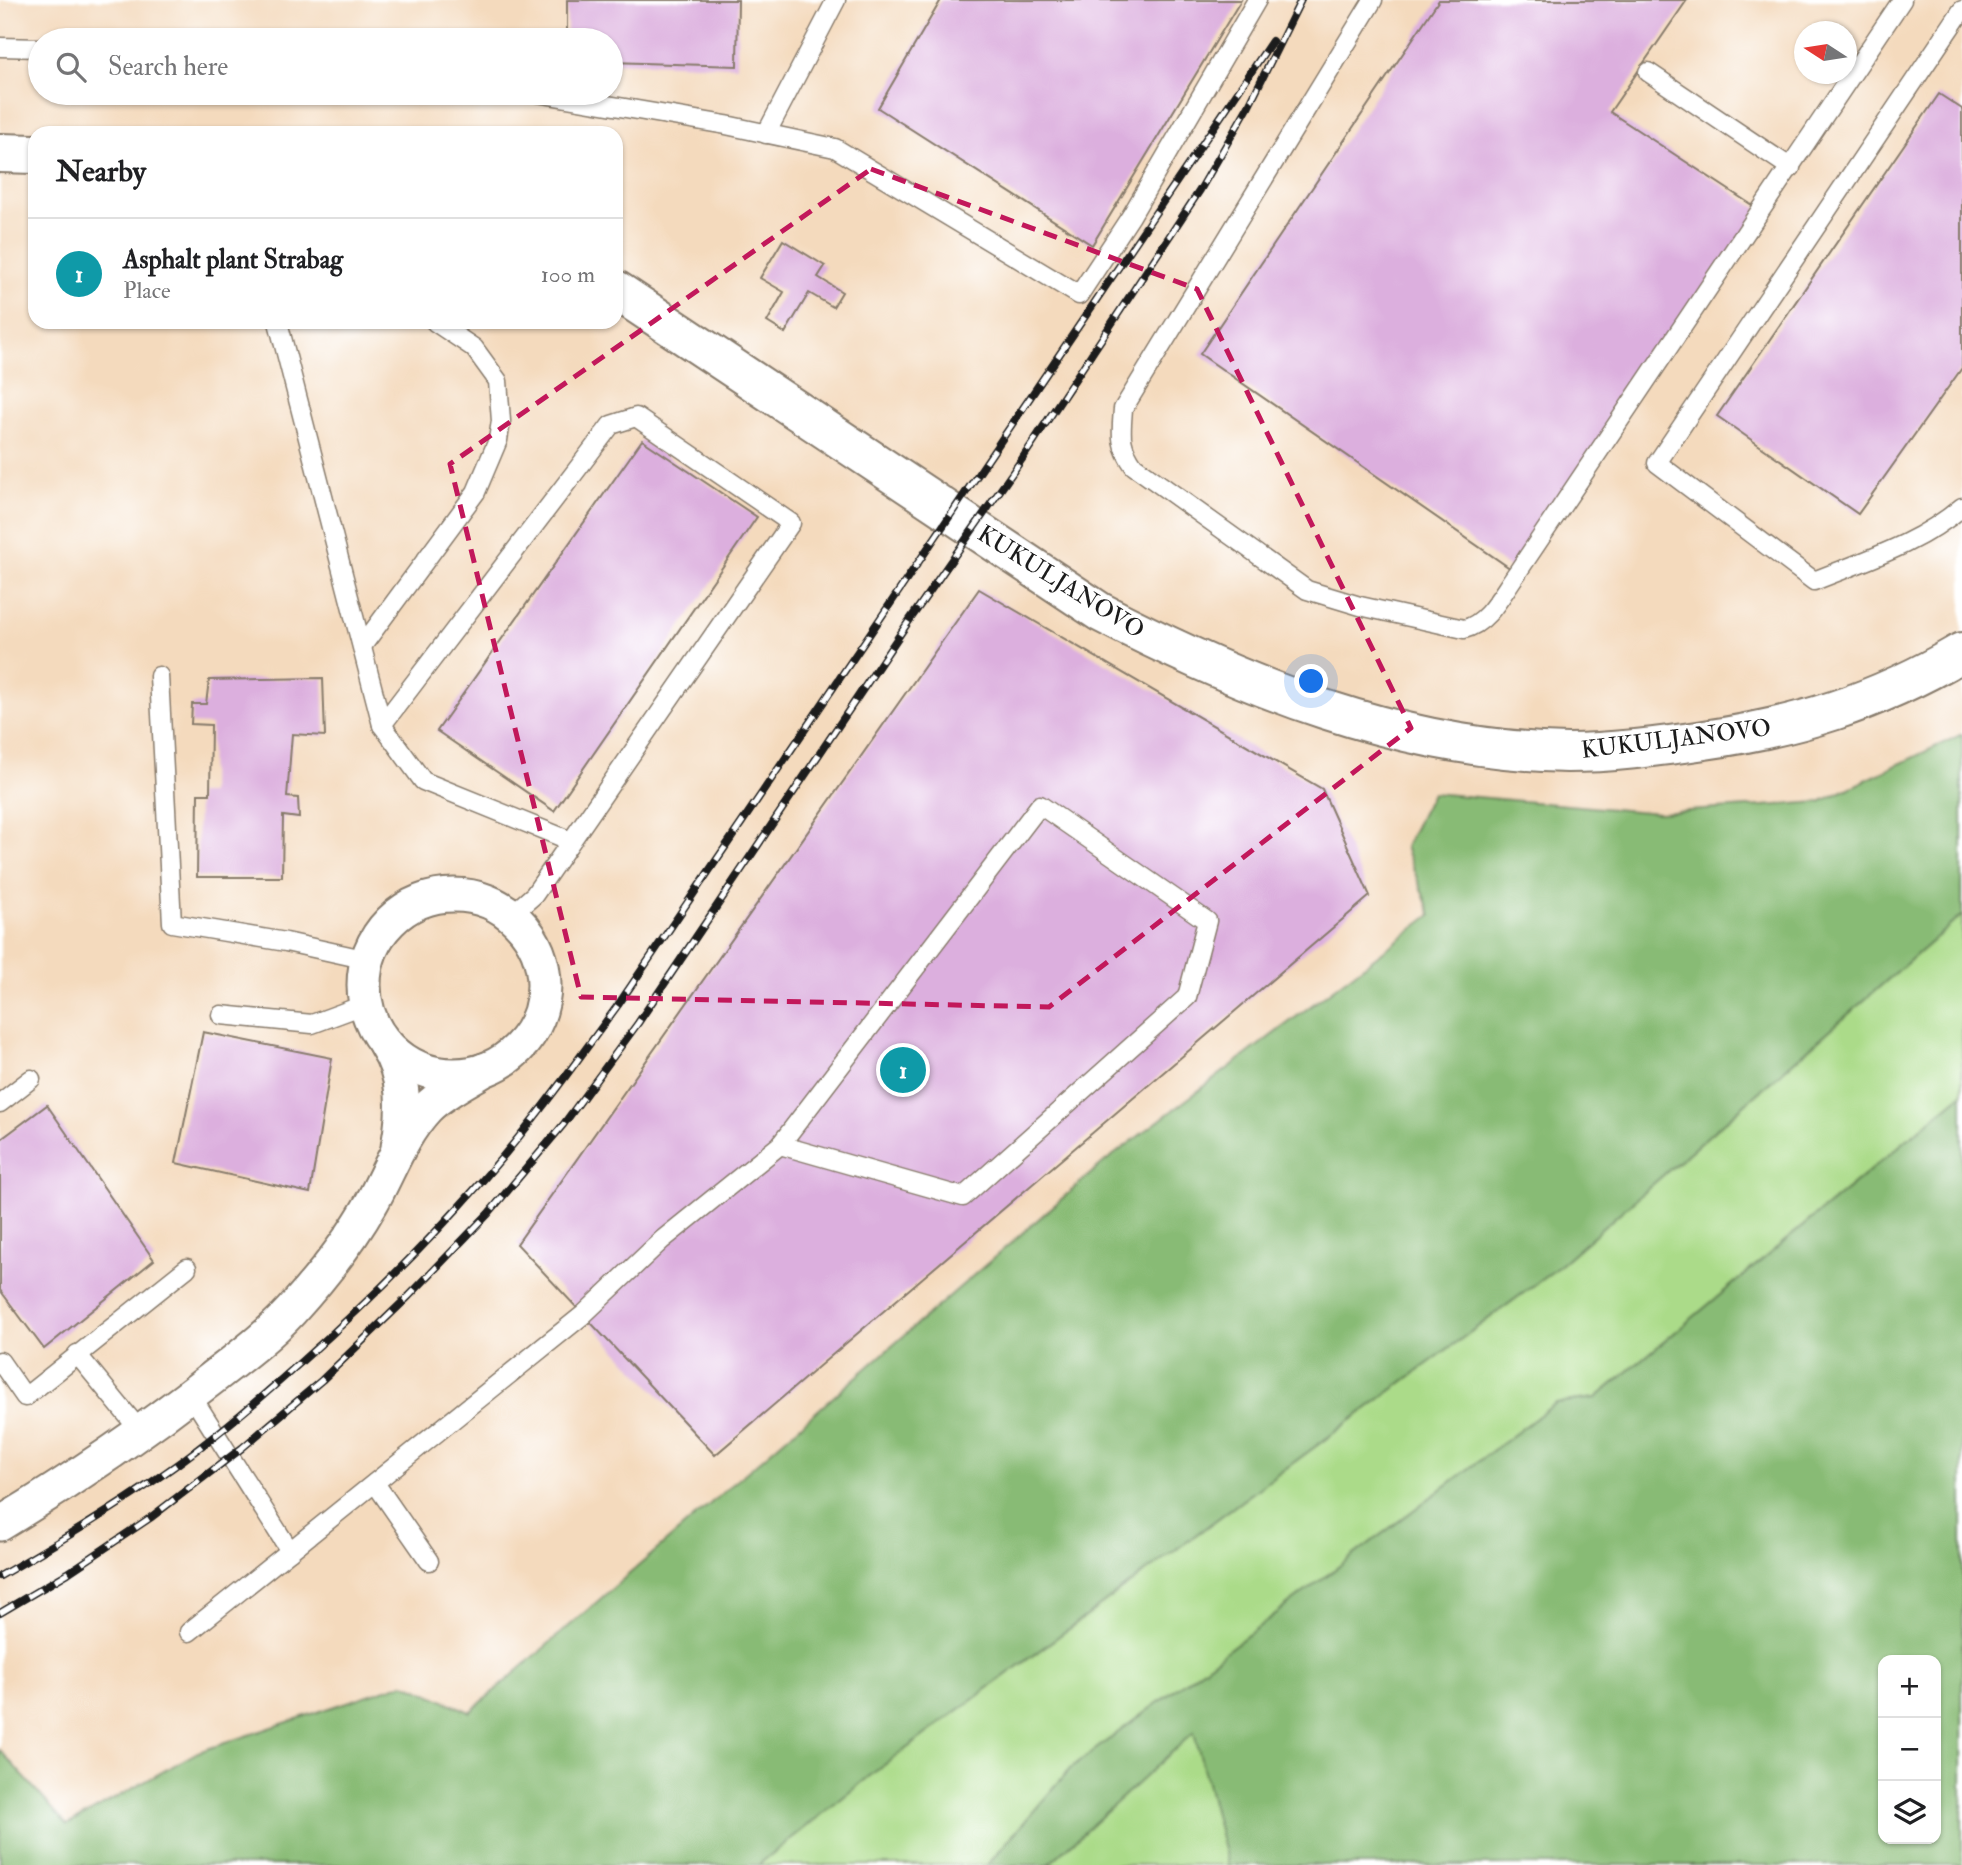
<!DOCTYPE html>
<html lang="en">
<head>
<meta charset="utf-8">
<style>
  body { margin:0; font-family:"IM FELL Double Pica",serif; background:#f6f6f6; color:#202124 }
  .controls { position:absolute; right:21px; bottom:21px; display:grid; overflow:hidden; border-radius:14px; box-shadow:0 2px 5px #0004 }
  .controls button { width:63px; height:63px; display:grid; place-items:center; padding:0; border:0; border-bottom:2px solid #e0e0e0; background:#fff; color:#202124; font:35px sans-serif }
  .compass { position:absolute; left:1794px; top:21px; width:63px; height:63px; border-radius:50%; background:#fff; box-shadow:0 2px 5px #0004; rotate:282deg }
  .you { position:absolute; left:1312px; top:682px; width:24px; height:24px; margin:-18px; border:5px solid #fff; border-radius:50%; background:#1a73e8; box-shadow:0 0 0 10px #1a73e833 }
  .badge { display:grid; place-items:center; width:46px; height:46px; border-radius:50%; background:#7c3aed; color:#fff; font-size:23px; font-weight:700 }
  .pin { position:absolute; translate:-50% -50%; border:4px solid #fff; box-shadow:0 2px 7px #0006 }
  .list { margin:0; padding:0; list-style:none }
  h2 { display:flex; justify-content:space-between; align-items:center; height:91px; margin:0; padding:0 28px; font-size:30px }
  h2 small { font-size:23px; font-weight:400; color:#757577 }
  .list li { display:grid; grid-template-columns:46px 1fr auto; gap:21px; align-items:center; box-sizing:border-box; height:112px; padding:0 28px; border-top:2px solid #e0e0e0 }
  .list b { display:block; font-size:26px; white-space:nowrap }
  .list p { margin:0; font-size:23px; white-space:nowrap; color:#757577 }
  .list em { font-size:23px; font-style:normal; color:#757577 }
  .icon { flex:none; width:38px; height:38px; fill:none; stroke:currentColor; stroke-width:2; stroke-linecap:round; stroke-linejoin:round }
  .map { position:relative; flex:none; width:1962px; height:1865px; overflow:hidden }
  .search { position:absolute; background:#fff; box-shadow:0 2px 5px #0004; left:28px; top:28px; width:595px; height:77px; display:flex; align-items:center; gap:18px; box-sizing:border-box; padding:0 24px; border-radius:38px; color:#757577; font-size:26px }
  .panel { position:absolute; background:#fff; box-shadow:0 2px 5px #0004; left:28px; top:126px; width:595px; height:203px; border-radius:21px }
  .map>svg:first-child { display:block }
  .green { fill:#abdb89; stroke:#647c52; stroke-width:2 }
  .forest { fill:#88bb75; stroke:#526c48; stroke-width:2; fill-rule:evenodd }
  .building { fill:#dcafde }
  .lines { fill:none; stroke-linecap:round; stroke-linejoin:round }
  .service-casing { stroke:#887b6c; stroke-width:21 }
  .minor-casing { stroke:#887b6c; stroke-width:37 }
  .secondary-casing { stroke:#887b6c; stroke-width:42 }
  .service { stroke:#fff; stroke-width:18 }
  .minor { stroke:#fff; stroke-width:33 }
  .secondary { stroke:#fff; stroke-width:38 }
  .rail-casing { stroke:#1c1c1c; stroke-width:8 }
  .rail { stroke:#fff; stroke-width:5; stroke-dasharray:16; stroke-linecap:butt }
  .marked { fill:none; stroke:#c2185b; stroke-width:5; stroke-dasharray:14 9; stroke-linejoin:round }
  .labels { text-anchor:middle; dominant-baseline:central; stroke-width:6; stroke-linejoin:round; paint-order:stroke }
  .street-label { font-size:24px; fill:#1c1c1c; stroke:#fff }
</style>
</head>
<body>
<div class="map">
<svg width="1962" height="1865" viewBox="0 0 1962 1865">
  <rect width="100%" height="100%" fill="#fff"/>
  <filter id="ink" filterUnits="userSpaceOnUse"><feTurbulence type="fractalNoise" baseFrequency=".0143" numOctaves="2"/><feDisplacementMap in="SourceGraphic" scale="14" xChannelSelector="R" yChannelSelector="G"/><feConvolveMatrix kernelMatrix="1 2 1 2 8 2 1 2 1" color-interpolation-filters="sRGB"/></filter>
  <filter id="wash" filterUnits="userSpaceOnUse"><feTurbulence type="fractalNoise" baseFrequency=".00686" numOctaves="4" result="noise"/><feDisplacementMap in="SourceGraphic" scale="28" xChannelSelector="R" yChannelSelector="G"/><feGaussianBlur stdDeviation="1.57" result="paint"/><feColorMatrix in="noise" values="0 0 0 0 0 0 0 0 0 0 0 0 0 0 0 0 0 1.4 0 .05"/><feComposite in="paint" operator="in"/></filter>
  <g filter="url(#wash)">
    <rect width="100%" height="100%" fill="#f4dabd"/>
    <g class="green">
      <path d="M 1962,915 L 1962,1094 L 1596,1398 L 1556,1403 L 1071,1768 L 987,1865 L 758,1865 L 876,1771 L 1553,1271 Z"/>
      <path d="M 1194,1731 L 1228,1865 L 1048,1865 Z"/>
    </g>
    <g class="forest">
      <path d="M 1962,734 L 1962,915 L 1553,1271 L 876,1771 L 758,1865 L 0,1865 L 0,1750 L 67,1825 L 198,1752 L 404,1683 L 470,1712 L 1103,1163 L 1431,915 L 1405,847 L 1432,793 L 1659,813 L 1820,802 Z"/>
      <path d="M 1962,1094 L 1962,1865 L 1228,1865 L 1194,1732 L 1048,1865 L 987,1865 L 1071,1768 L 1556,1403 L 1596,1398 ZM 1883,1660 L 1936,1660 L 1936,1839 L 1883,1839 Z"/>
    </g>
    <g id="blocks">
      <g class="building">
        <path d="M 567,0 L 738,0 L 737,66 L 611,62 L 611,40 L 567,40 Z"/>
        <path d="M 941,0 L 1241,0 L 1092,245 L 878,108 Z"/>
        <path d="M 1439,0 L 1687,0 L 1610,112 L 1761,211 L 1517,573 L 1200,354 Z"/>
        <path d="M 1939,94 L 1962,109 L 1962,368 L 1858,514 L 1717,416 Z"/>
        <path d="M 783,240 L 825,266 L 818,277 L 842,292 L 833,307 L 809,293 L 785,333 L 767,322 L 784,292 L 760,278 Z"/>
        <path d="M 642,440 L 757,517 L 554,811 L 437,731 Z"/>
        <path d="M 979,589 L 1322,789 L 1370,896 L 715,1455 L 517,1244 Z"/>
        <path d="M 323,678 L 325,736 L 292,734 L 287,797 L 298,798 L 299,818 L 283,816 L 282,877 L 197,877 L 198,794 L 210,794 L 211,725 L 191,724 L 192,704 L 206,704 L 209,680 Z"/>
        <path d="M 203,1032 L 332,1058 L 310,1193 L 176,1163 Z"/>
        <path d="M 47,1105 L 154,1260 L 44,1349 L 0,1290 L 0,1140 Z"/>
      </g>
    </g>
  </g>
  <g filter="url(#ink)">
    <use href="#blocks" fill-opacity="0" stroke="#887b6c" stroke-width="2"/>
    <g class="lines">
      <g class="service-casing">
        <g id="service">
          <path d="M 1373,0 L 1123,409 C 1121,435 1119,445 1134,466 L 1307,590 L 1360,606 L 1464,629 C 1489,623 1502,593 1517,573 L 1902,0"/>
          <path d="M 1962,10 L 1657,463 L 1814,581 C 1866,560 1919,544 1962,507"/>
          <path d="M 0,47 L 40,48"/>
          <path d="M 1648,72 L 1791,168"/>
          <path d="M 537,93 L 726,125 L 835,148 L 1079,295 L 1131,216 L 1257,0"/>
          <path d="M 766,134 L 836,0"/>
          <path d="M 278,322 L 382,725 L 423,781 L 571,841"/>
          <path d="M 363,645 L 476,492 L 498,440 L 501,421 L 498,381 L 474,348 L 435,322"/>
          <path d="M 159,676 L 172,923 L 286,942 L 368,960"/>
          <path d="M 382,725 L 611,425 L 636,417 L 791,523 L 534,895 L 511,915"/>
          <path d="M 221,1015 L 312,1024 L 366,1004"/>
          <path d="M 0,1103 L 31,1079"/>
          <path d="M 77,1354 L 141,1432"/>
          <path d="M 0,1361 L 25,1397 L 187,1268"/>
          <path d="M 191,1395 L 290,1551 L 583,1315 L 662,1240 L 780,1145 L 1040,805 L 1207,921 L 1187,997 L 963,1197 L 780,1145"/>
          <path d="M 375,1483 L 429,1561"/>
          <path d="M 189,1632 L 290,1551"/>
        </g>
      </g>
      <g class="minor-casing">
        <g id="minor">
          <circle cx="454" cy="985" r="90"/>
          <path d="M 385,1044 C 406,1076 405,1110 398,1147"/>
          <path d="M 0,1524 C 73,1480 143,1432 210,1380 C 238,1358 268,1336 291,1311 C 321,1278 349,1243 371,1204 C 389,1172 401,1136 427,1108 C 443,1092 466,1081 484,1070"/>
        </g>
      </g>
      <g class="secondary-casing">
        <g id="secondary">
          <path d="M 0,153 L 35,154"/>
          <path d="M 616,290 L 1100,612 C 1245,687 1401,750 1567,753 C 1611,753 1655,747 1698,741 C 1797,727 1875,703 1962,652"/>
        </g>
      </g>
      <use href="#service" class="service"/>
      <use href="#minor" class="minor"/>
      <use href="#secondary" class="secondary"/>
      <g class="rail-casing">
        <g id="rail">
          <path d="M 0,1576 C 61,1541 122,1504 179,1463 C 222,1432 262,1397 302,1361 C 365,1305 426,1245 482,1181 C 531,1125 574,1065 618,1005 L 1272,41"/>
          <path d="M 0,1613 L 68,1573 L 150,1518 L 242,1448 L 322,1380 L 409,1296 L 488,1214 L 563,1125 L 638,1023 L 909,621 L 1022,459 L 1200,190 L 1248,107 L 1301,0"/>
        </g>
      </g>
      <use href="#rail" class="rail"/>
    </g>
  </g>
  <path class="marked" d="M 871,169 L 1197,289 L 1411,728 L 1049,1007 L 581,997 L 450,464 Z"/>
  <g class="labels">
    <g class="street-label">
      <text transform="translate(1061 582) rotate(32)">KUKULJANOVO</text>
      <text transform="translate(1676 739) rotate(-7)">KUKULJANOVO</text>
    </g>
  </g>
</svg>
<div class="controls">
<button>+</button>
<button>−</button>
<button><svg class="icon" aria-label="layers" viewBox="0 0 24 24"><path d="M12 4l9 5-9 5-9-5zM3 14l9 5 9-5"/></svg></button>
</div>
<svg class="compass" viewBox="-18 -18 36 36"><path d="M0-13l5 13h-10z" fill="#e53935"/><path d="M0 13l5-13h-10z" fill="#757577"/></svg>
<div class="you"></div>
<div class="pin badge" style="left:903px;top:1070px;background:#0f9aa8">1</div>
<div class="search"><svg class="icon" aria-label="search" viewBox="0 0 24 24"><circle cx="10" cy="10" r="6"/><path d="M15 15l6 6"/></svg>Search here</div>
<section class="panel">
<h2>Nearby<small></small></h2>
<ul class="list">
<li><span class="badge" style="background:#0f9aa8">1</span><div><b>Asphalt plant Strabag</b><p>Place</p></div><em>100 m</em></li>
</ul>
</section>
</div>
</body>
</html>
